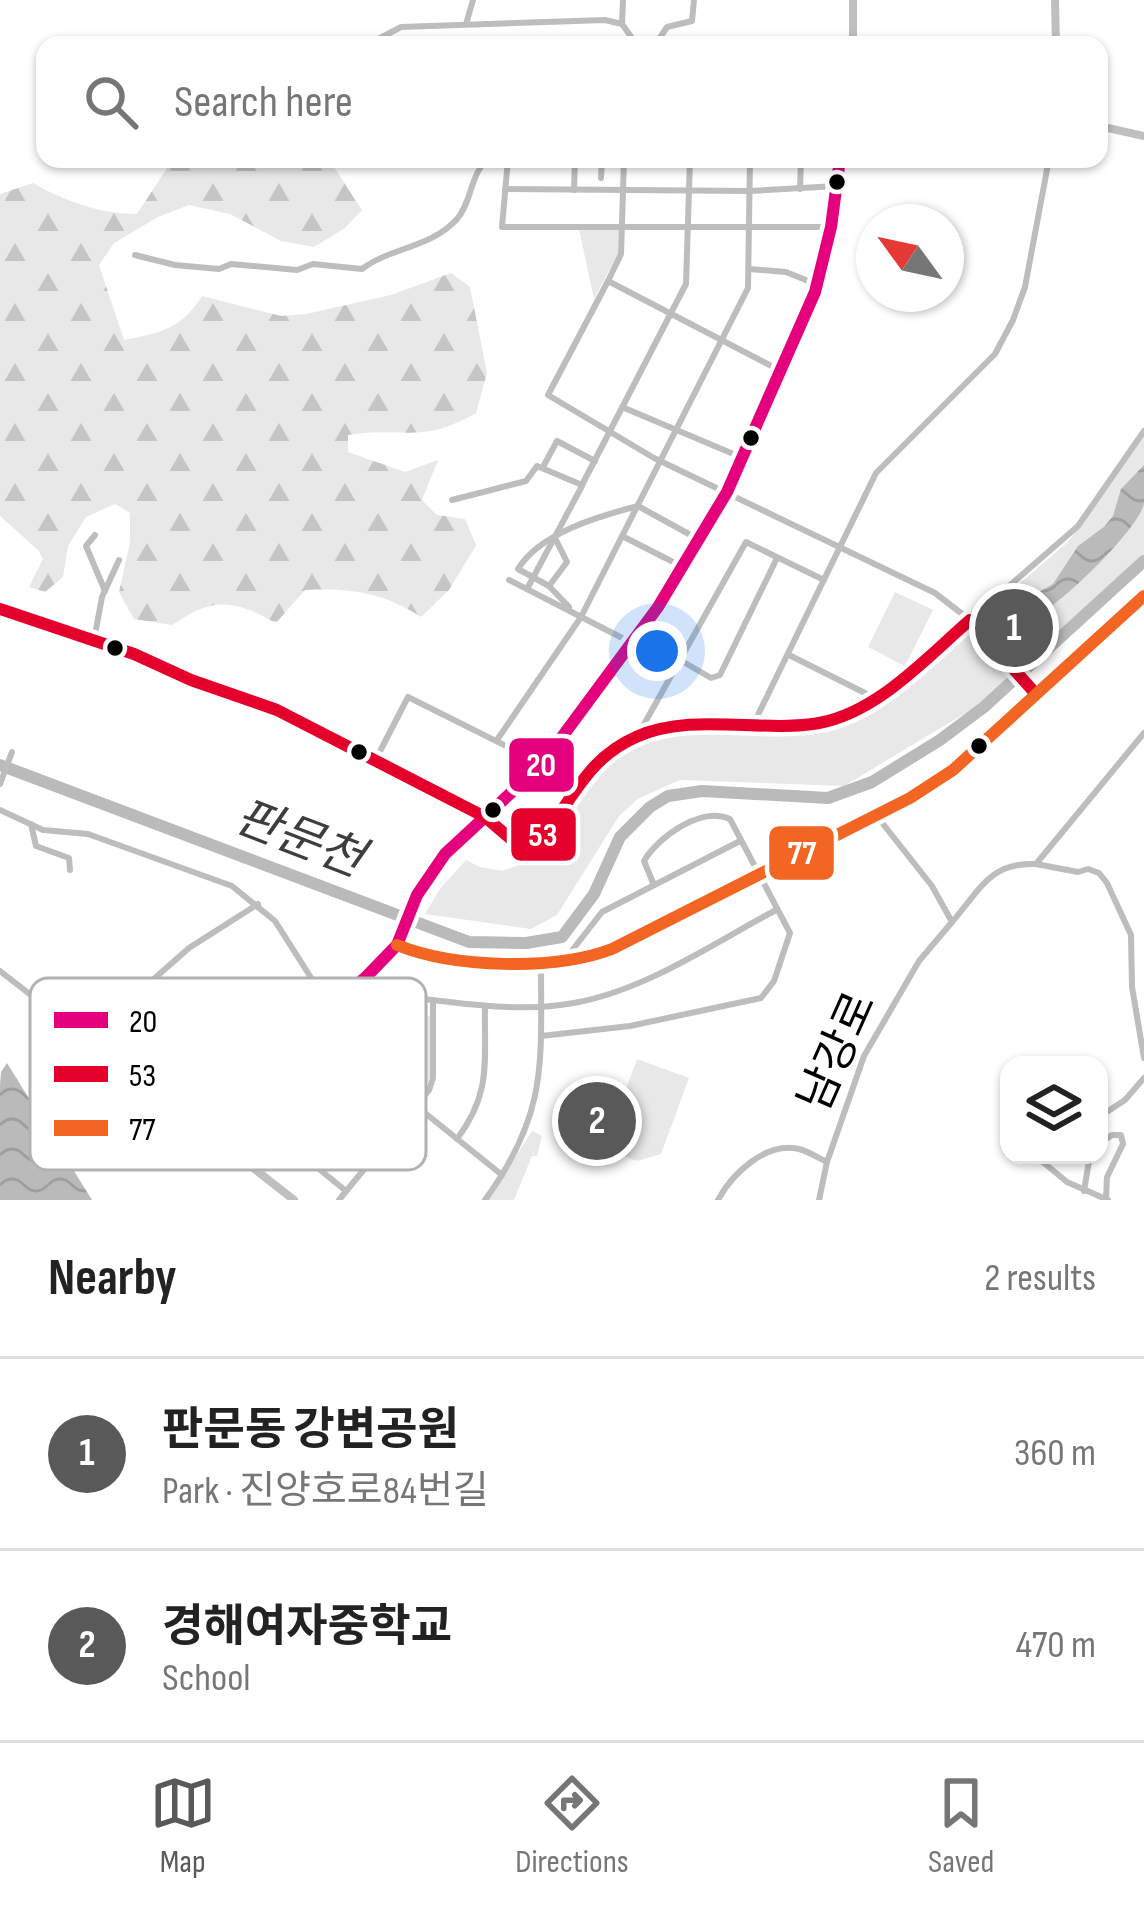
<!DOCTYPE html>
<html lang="en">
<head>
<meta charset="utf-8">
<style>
  body { margin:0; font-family:"Sofia Sans Condensed","Noto Sans KR",sans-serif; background:#f2f2f2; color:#222 }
  .controls { position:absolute; right:36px; bottom:36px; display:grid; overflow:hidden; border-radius:24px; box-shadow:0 3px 9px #0004 }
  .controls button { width:108px; height:108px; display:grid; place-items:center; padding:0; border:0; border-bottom:3px solid #e0e0e0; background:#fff; color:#222; font:60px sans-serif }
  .compass { position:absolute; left:856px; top:204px; width:108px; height:108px; border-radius:50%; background:#fff; box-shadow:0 3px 9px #0004; rotate:303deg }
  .you { position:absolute; left:657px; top:651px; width:42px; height:42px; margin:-30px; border:9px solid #fff; border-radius:50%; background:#1a73e8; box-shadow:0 0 0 18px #1a73e833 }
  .badge { display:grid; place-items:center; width:78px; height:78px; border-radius:50%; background:#595959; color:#fff; font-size:39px; font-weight:700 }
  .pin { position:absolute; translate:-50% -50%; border:6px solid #fff; box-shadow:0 3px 12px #0006 }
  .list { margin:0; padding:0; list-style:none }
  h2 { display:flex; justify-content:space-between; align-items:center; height:156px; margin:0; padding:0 48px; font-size:51px }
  h2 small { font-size:39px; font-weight:400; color:#767676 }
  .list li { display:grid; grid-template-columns:78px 1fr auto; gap:36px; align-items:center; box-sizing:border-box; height:192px; padding:0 48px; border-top:3px solid #e0e0e0 }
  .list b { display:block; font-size:45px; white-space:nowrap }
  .list p { margin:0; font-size:39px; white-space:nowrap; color:#767676 }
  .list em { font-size:39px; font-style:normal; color:#767676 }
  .icon { flex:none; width:66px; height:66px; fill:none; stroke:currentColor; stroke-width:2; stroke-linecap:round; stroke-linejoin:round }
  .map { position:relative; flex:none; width:1144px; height:1200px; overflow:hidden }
  .search { position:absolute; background:#fff; box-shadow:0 3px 9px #0004; left:36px; right:36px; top:36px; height:132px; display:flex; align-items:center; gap:30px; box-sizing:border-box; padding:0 42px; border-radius:24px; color:#767676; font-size:45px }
  .sheet { height:540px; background:#fff }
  nav { display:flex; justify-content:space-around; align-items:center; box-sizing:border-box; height:168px; border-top:3px solid #e0e0e0; background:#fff; font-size:33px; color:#767676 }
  nav a { display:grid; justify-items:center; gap:6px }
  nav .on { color:#595959 }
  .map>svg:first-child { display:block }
  .forest { fill:url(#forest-firs) }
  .park { fill:#e8e8e8 }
  .water { fill:url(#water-waves) }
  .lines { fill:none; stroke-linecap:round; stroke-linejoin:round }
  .river { stroke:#bababa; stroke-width:12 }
  .street { stroke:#bdbdbd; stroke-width:6 }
  .secondary { stroke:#bfbfbf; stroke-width:8 }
  .bus-1-casing { stroke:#fff; stroke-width:21 }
  .bus-2-casing { stroke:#fff; stroke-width:21 }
  .bus-3-casing { stroke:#fff; stroke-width:21 }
  .bus-1 { stroke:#e5007d; stroke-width:12 }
  .bus-2 { stroke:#e4002b; stroke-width:12 }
  .bus-3 { stroke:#f26522; stroke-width:12 }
  .bus-dot { fill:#000; stroke:#fff; stroke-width:4.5 }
  .labels { text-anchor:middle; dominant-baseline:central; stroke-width:9; stroke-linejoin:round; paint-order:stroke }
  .street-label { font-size:45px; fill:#000; stroke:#fff }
  .water-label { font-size:48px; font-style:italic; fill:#3d3d3d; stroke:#fff }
  .key { fill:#fff; stroke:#b2b2b2; stroke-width:3 }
  .key-label { font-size:33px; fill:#000 }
  .line-badge { stroke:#fff; stroke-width:4.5 }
  .badge-label { font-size:33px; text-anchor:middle; font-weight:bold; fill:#fff }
</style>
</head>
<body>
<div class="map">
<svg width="1144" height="1200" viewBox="0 0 1144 1200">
  <defs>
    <pattern id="forest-firs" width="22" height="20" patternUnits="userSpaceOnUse" patternTransform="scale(3)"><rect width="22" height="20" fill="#e8e8e8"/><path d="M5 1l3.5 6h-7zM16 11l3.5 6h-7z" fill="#c5c5c5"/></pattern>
    <pattern id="water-waves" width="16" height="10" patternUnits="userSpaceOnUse" patternTransform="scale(3)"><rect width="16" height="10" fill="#bababa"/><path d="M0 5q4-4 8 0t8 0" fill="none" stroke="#9e9e9e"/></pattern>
  </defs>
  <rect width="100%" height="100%" fill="#fff"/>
  <path class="forest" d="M 173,159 L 263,159 L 268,168 L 296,167 L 312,160 L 334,167 L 362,210 L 345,228 L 314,247 L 281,241 L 230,214 L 189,205 L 158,217 L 114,243 L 99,265 L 124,340 C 161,333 182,328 202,296 L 281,316 L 306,314 L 391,295 L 451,273 L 470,287 L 487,373 L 476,413 C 420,445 404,426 348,435 L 348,452 L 405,472 L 438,460 L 422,500 L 437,515 L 465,519 L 476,545 L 449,590 L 421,617 C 382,592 350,588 305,590 L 276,623 C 233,599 213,597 172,625 L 134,619 L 119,592 L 130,543 L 130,513 L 115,504 L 86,517 L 68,546 L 63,577 L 45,592 L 29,587 L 43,559 L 38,550 L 0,516 L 0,194 L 33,183 C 64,201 101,214 137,214 Z"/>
  <g class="park">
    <path d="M 579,229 L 619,229 L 618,253 L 594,299 Z"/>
    <path d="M 1144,436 L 1144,556 L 974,708 L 844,786 L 680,780 L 639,798 L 619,816 L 557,915 L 531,929 L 425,914 L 440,889 L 466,860 L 480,867 L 502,871 L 527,862 L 583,784 L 618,754 L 649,738 L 694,730 L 822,727 L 872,710 L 1068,542 Z"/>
    <path d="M 895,592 L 933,610 L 905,666 L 868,647 Z"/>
    <path d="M 414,1014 L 431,1016 L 430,1077 L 422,1094 L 415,1095 L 365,1053 Z"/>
    <path d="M 637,1059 L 689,1078 L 661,1154 L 637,1161 L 604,1149 Z"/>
    <path d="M 532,1131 L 542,1136 L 537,1156 L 532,1156 L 514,1200 L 488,1200 Z"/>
  </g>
  <g class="water">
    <path d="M 1144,465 C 1144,477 1144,493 1144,504 C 1137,531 1062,603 1038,615 L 1029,603 L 1030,597 L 1053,584 L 1078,546 L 1104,527 L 1113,516 L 1121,489 Z"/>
    <path d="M 7,1063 L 92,1200 L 0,1200 L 0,1085 L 1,1072 Z"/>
  </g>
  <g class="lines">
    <path class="river" d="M 0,765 L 469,942 L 526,943 L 562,937 L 594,894 L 620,837 L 650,807 L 668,796 L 702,791 L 828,798 L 872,782 L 940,740 L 984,707 L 1144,561"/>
    <g class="street">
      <path d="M 466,24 L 473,0"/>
      <path d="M 622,24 L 623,0"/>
      <path d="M 367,45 L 401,27 L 605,20 L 622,24 L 637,45"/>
      <path d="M 655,45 L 667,27 L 692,21 L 694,0"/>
      <path d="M 508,159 L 502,227 L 831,227"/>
      <path d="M 601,178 L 602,159"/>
      <path d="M 505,189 L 750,191 L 837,186"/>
      <path d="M 800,189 L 801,159"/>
      <path d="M 574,190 L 575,159"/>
      <path d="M 135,255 L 175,265 L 219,269 L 231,264 L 297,270 L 313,264 L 362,269 C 391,247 431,248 457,219 C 472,202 470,174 488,159"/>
      <path d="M 749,269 L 786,272 L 818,285"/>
      <path d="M 608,281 L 621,254 L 624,159"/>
      <path d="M 781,371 L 608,281 L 548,395 L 654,458 L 935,593 L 970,620 L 1078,526 L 1144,431"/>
      <path d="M 622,407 L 743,458"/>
      <path d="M 543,467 L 557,441 L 595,461"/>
      <path d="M 452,500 L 526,481 L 537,466 L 582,485 L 686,284 L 690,159"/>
      <path d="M 95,535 L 86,546 L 105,591"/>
      <path d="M 622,536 L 683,567"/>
      <path d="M 555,538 L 567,562 L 549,586 L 569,607"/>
      <path d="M 509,580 L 632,643"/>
      <path d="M 549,586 L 518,569 C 540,533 599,516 638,506 L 698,539"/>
      <path d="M 527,589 L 582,486"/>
      <path d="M 94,640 L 102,597 L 119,560"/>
      <path d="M 789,655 L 877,699"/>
      <path d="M 680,660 L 711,678 L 720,675 L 777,558"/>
      <path d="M 753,725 L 876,473 L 995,354 L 1013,320 L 1025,287 L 1049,159"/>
      <path d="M 638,735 L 746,542 L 824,580"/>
      <path d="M 497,740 L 581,617 L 748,288 L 750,159"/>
      <path d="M 376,759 L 408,697 L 542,764"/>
      <path d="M 0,784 L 12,752"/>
      <path d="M 0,810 L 43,830 L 88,834 L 232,886 L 275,921 L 329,1006"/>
      <path d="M 485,817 L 517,844 L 529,849 C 570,813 579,762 636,737 C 692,712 760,733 819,723 C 878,712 926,658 970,620 L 1035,693"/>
      <path d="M 31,824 L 36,846 L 69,858 L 70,870"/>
      <path d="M 1036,864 L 1078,872 L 1088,869 L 1099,873 L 1107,883 L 1131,935 L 1132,987 L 1144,1058"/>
      <path d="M 952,922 C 980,890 990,862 1036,864 L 1144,733"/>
      <path d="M 563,962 L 602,912 L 740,841"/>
      <path d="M 0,971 L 192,1120"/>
      <path d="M 541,1036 L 630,1026 L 761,998 L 774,981 L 790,933 L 730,819 C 701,806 658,837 644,861 L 654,885"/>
      <path d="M 99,1047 L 168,1050 L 305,1024"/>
      <path d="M 343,1047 L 502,1175"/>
      <path d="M 131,1049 L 151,1036 L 158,1021 L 154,1014 L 130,1005 L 131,999 L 189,948 L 258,904"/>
      <path d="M 1099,1117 L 1125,1100 L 1144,1078"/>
      <path d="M 457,1139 C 492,1093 484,1061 485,1006"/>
      <path d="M 1099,1144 L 1112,1135 L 1121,1135 L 1123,1144 L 1107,1177 L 1106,1199"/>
      <path d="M 300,1154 L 378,1075"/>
      <path d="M 1041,1155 L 1038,1158 L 1067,1182 L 1108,1200"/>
      <path d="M 346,1191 L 253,1115 L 407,997 C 461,1003 519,1013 574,1003 C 646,990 712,944 776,910"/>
      <path d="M 1084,1191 L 1090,1155"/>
      <path d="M 339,1200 L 429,1090 L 433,1078 L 433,1000"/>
      <path d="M 485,1200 C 548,1113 541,1065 541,963"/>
      <path d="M 718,1200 C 732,1174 766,1141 799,1149 C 808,1151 818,1158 827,1162 L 864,1056 L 919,961 L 952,922 L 932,886 L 876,815"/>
      <path d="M 819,1200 L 827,1162"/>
    </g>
    <g class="secondary">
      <path d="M 853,0 L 853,45"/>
      <path d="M 1055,0 L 1056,45"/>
      <path d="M 1099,126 L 1144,136"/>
      <path d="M 0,609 L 134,654 L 191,680 L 277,710 L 485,817"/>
      <path d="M 397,945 C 454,968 554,971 612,949 L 910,798 L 953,770 L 1144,596"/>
      <path d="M 294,1200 L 192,1120 L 365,978 L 397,945 L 417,895 L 445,854 L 542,764 L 658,607 L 727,492 L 815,292 L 831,227 L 840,159"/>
    </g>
    <g class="bus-1-casing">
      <path id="bus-1" d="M 192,1120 L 365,978 L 397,945 L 417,895 L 445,854 L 542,764 L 658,607 L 727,492 L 815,292 L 831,227 L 840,159"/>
    </g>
    <g class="bus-2-casing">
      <path id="bus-2" d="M 0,609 L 134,654 L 191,680 L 277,710 L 485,817 L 517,844 L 529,849 C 570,813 579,762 636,737 C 692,712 760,733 819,723 C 878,712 926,658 970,620 L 1035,693"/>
    </g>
    <g class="bus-3-casing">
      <path id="bus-3" d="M 397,945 C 454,968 554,971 612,949 L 910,798 L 953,770 L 1144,596"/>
    </g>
    <use href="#bus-1" class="bus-1"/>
    <use href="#bus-2" class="bus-2"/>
    <use href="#bus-3" class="bus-3"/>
  </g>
  <g class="bus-dot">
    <circle cx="837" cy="182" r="10"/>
    <circle cx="751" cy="438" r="10"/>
    <circle cx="115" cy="648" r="10"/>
    <circle cx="979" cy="746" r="10"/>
    <circle cx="359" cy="752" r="10"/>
    <circle cx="493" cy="810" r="10"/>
  </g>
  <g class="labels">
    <g class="street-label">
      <text transform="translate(838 1052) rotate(-66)">남강로</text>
    </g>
    <g class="water-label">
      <text transform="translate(299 839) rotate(21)">판문천</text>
    </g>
  </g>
  <rect x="30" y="978" width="396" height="192" rx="18" class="key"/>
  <rect x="54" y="1012" width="54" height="16" fill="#e5007d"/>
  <rect x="54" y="1066" width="54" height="16" fill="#e4002b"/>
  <rect x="54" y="1120" width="54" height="16" fill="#f26522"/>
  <g class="key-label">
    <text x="129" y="1032">20</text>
    <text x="129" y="1086">53</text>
    <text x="129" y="1140">77</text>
  </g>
  <g class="line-badge">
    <rect x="507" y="736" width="69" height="58" rx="12" fill="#e5007d"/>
    <rect x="509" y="806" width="69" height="57" rx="12" fill="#e4002b"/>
    <rect x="767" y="824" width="69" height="58" rx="12" fill="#f26522"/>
  </g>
  <g class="badge-label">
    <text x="541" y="776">20</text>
    <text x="543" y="846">53</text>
    <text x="802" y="864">77</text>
  </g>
</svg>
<div class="controls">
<button><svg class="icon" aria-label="layers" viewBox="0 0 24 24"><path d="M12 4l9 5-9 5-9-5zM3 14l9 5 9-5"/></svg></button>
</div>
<svg class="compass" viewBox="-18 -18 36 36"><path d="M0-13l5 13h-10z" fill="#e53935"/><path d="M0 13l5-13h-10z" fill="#767676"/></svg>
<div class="you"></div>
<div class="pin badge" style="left:1014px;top:628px">1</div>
<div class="pin badge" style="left:597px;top:1121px">2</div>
<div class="search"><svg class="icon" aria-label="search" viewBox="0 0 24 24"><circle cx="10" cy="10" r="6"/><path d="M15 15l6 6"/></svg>Search here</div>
</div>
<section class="sheet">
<h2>Nearby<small>2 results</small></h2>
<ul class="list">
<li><span class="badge">1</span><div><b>판문동 강변공원</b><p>Park · 진양호로84번길</p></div><em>360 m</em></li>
<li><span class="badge">2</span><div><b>경해여자중학교</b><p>School</p></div><em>470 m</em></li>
</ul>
</section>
<nav>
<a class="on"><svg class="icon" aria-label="map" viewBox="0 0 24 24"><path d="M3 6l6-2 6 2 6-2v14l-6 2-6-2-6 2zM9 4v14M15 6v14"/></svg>Map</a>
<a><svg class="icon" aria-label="directions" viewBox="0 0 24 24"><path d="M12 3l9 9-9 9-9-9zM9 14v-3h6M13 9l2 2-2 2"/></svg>Directions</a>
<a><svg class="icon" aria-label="saved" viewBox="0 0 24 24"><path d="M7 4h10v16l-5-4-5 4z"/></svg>Saved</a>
</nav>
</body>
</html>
